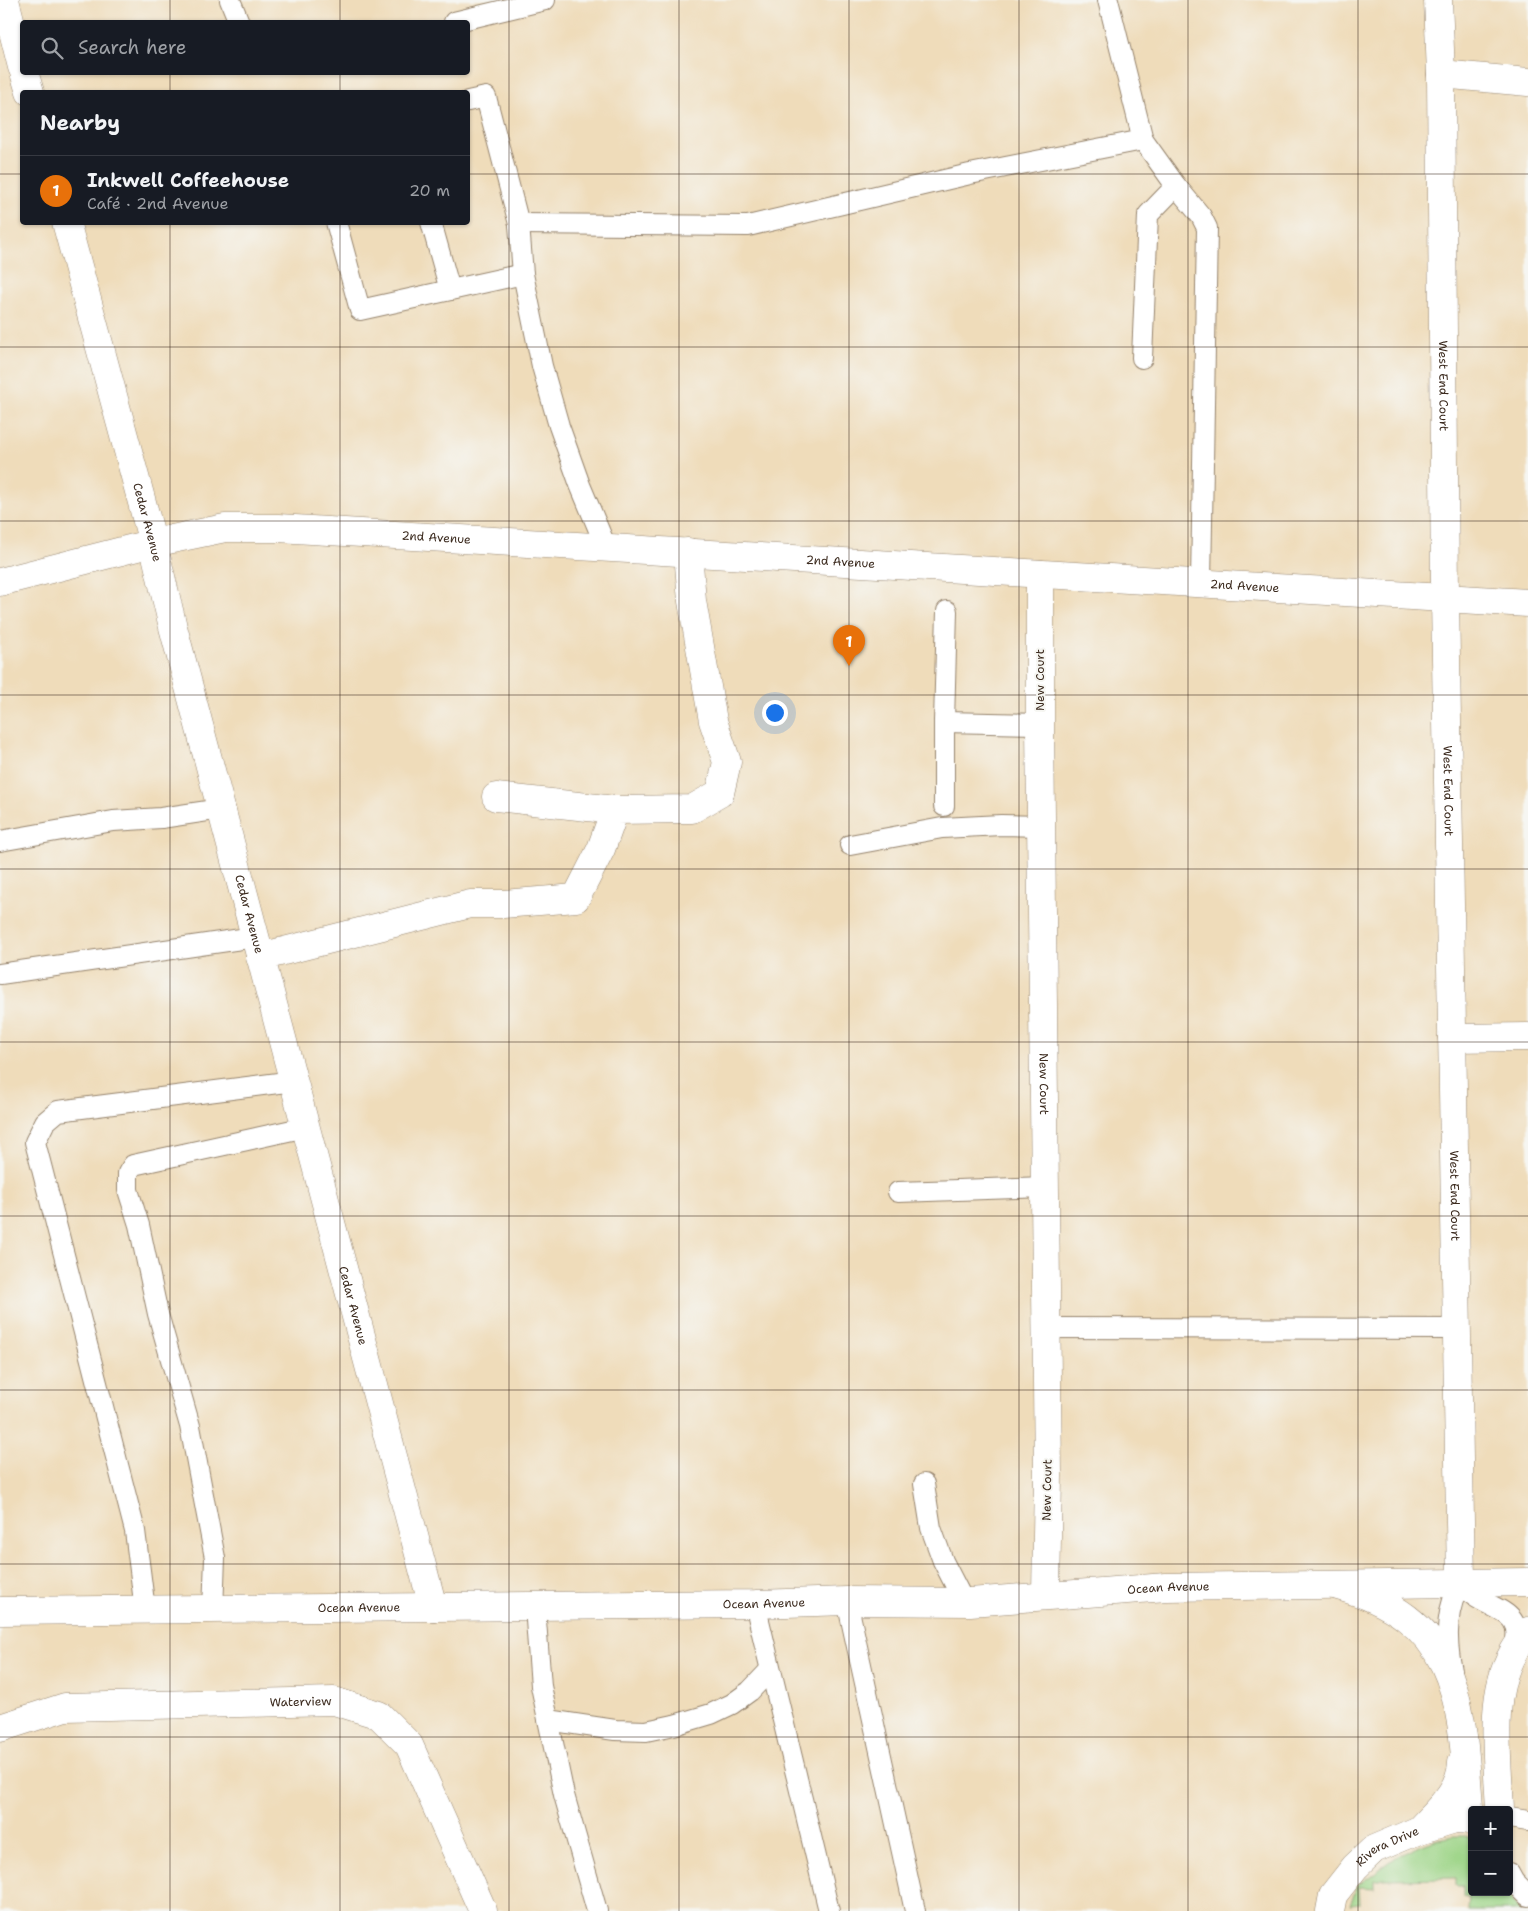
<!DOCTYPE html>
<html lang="en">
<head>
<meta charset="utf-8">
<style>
  body { margin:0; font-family:"Shantell Sans",sans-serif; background:#242831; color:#f1f3f6 }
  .controls { position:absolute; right:15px; bottom:15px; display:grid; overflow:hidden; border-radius:5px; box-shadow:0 1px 4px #0004 }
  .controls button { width:45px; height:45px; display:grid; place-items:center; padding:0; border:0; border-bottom:1px solid #363941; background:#171b24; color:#f1f3f6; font:25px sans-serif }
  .you { position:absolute; left:774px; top:712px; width:18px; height:18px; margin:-12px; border:4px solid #fff; border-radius:50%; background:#1a73e8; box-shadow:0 0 0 8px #1a73e833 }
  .badge { display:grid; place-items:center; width:32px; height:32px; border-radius:50%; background:#b45309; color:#fff; font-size:16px; font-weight:700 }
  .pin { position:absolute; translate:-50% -41px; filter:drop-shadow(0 1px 2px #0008) }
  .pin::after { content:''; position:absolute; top:26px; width:18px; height:15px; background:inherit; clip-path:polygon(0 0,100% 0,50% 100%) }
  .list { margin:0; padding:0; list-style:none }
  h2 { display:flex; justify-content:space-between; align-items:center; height:65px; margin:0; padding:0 20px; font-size:21px }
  h2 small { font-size:16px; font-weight:400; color:#9ea1a6 }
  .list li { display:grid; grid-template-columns:32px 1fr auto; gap:15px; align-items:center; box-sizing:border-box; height:70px; padding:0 20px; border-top:1px solid #363941 }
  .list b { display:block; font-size:19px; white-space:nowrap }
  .list p { margin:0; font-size:16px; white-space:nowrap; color:#9ea1a6 }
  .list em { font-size:16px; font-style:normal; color:#9ea1a6 }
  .icon { flex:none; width:28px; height:28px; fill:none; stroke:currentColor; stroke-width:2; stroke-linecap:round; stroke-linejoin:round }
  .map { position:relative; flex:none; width:1528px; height:1911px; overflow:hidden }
  .search { position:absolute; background:#171b24; box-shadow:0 1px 4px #0004; left:20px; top:20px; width:450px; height:55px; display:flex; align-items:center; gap:12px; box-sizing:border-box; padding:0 18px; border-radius:5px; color:#9ea1a6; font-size:19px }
  .panel { position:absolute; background:#171b24; box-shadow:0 1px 4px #0004; left:20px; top:90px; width:450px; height:135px; border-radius:5px }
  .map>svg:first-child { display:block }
  .green { fill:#9cd486; stroke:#6c7f52 }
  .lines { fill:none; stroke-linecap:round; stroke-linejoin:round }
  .lane-casing { stroke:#95836c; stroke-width:22 }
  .street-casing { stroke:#95836c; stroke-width:29 }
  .secondary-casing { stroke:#95836c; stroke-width:29 }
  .lane { stroke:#fff; stroke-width:20 }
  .street { stroke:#fff; stroke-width:28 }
  .secondary { stroke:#fff; stroke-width:28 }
  .grid { fill:none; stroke:#3b2a1e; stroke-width:1; stroke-opacity:0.55 }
  .labels { text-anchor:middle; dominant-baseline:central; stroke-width:4; stroke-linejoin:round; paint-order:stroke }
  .street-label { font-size:12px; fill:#3b2a1e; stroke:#f6f6f2 }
</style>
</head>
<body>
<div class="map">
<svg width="1528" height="1911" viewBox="0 0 1528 1911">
  <rect width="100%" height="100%" fill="#f6f6f2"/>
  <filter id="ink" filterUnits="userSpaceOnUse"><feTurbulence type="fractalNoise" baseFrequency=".02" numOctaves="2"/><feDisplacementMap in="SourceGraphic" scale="10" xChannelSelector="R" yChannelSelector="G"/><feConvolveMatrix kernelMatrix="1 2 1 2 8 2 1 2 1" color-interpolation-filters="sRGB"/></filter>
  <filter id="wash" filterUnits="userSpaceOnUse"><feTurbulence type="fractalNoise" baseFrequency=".0096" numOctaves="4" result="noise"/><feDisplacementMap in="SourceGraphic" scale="20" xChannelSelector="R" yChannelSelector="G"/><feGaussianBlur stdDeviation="1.12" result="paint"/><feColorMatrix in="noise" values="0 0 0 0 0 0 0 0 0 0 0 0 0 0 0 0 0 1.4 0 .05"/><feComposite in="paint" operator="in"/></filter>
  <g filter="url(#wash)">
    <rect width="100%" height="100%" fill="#efdcba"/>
    <path class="green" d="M 1454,1836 L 1464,1836 L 1472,1839 L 1472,1892 L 1505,1892 L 1522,1911 L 1468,1911 L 1469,1898 L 1463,1897 L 1463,1886 L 1456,1886 L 1456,1878 L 1382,1879 L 1381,1880 L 1375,1880 L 1375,1888 L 1359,1887 L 1360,1903 L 1350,1904 L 1358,1885 L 1398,1856 L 1417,1847 L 1439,1839 Z"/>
  </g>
  <g filter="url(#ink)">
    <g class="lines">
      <g class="lane-casing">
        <g id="lane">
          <path d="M 230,0 L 239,22"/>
          <path d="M 1108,0 L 1143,140 L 1176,186 L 1201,216 L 1207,228 L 1201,582"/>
          <path d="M 454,22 L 545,0"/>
          <path d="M 468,101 L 486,97 L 519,224 L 523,274 L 542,366 L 559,426 L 580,485 L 606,547"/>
          <path d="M 336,222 L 360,310 L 523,274"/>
          <path d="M 431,222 L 450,290"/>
          <path d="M 519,224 L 748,226 L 970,174 L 1143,140"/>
          <path d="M 1142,358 L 1148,215 L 1176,186"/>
          <path d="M 947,611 L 944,722 L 1040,724"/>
          <path d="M 944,806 L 944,722"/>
          <path d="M 0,841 L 113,821 L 161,818 L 221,809"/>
          <path d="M 850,845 L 942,828 L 1001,825 L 1042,826"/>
          <path d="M 0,974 L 255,937"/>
          <path d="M 898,1192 L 1045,1187"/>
          <path d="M 1047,1328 L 1458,1329"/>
          <path d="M 924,1484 L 931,1528 L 943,1561 L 964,1602"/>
          <path d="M 847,1601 L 915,1911"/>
          <path d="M 755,1604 L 829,1911"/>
          <path d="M 535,1607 L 541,1686 L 564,1795 L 597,1911"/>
          <path d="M 145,1610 L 135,1531 L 35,1142 L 45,1122 L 58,1111 L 294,1081"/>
          <path d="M 213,1610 L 215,1558 L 190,1426 L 158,1314 L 139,1225 L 128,1190 L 128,1173 L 133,1165 L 306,1127"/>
          <path d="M 1452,1671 C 1446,1642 1445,1609 1461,1583 C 1481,1613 1528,1603 1514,1650"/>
          <path d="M 548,1720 L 615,1730 L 646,1731 L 674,1725 L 711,1714 L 732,1704 L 750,1691 L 770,1670"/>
          <path d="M 1509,1818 L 1528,1821"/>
          <path d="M 1509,1873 L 1514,1882 L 1528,1896"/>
        </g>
      </g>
      <g class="street-casing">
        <g id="street">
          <path id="s1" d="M 1438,0 L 1441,74 L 1445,597 L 1461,1583"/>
          <path d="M 1441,74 L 1528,82"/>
          <path id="s2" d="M 1040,574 L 1040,724 L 1048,1476 L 1046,1595"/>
          <path d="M 0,582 L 153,543"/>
          <path d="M 496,797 L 615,810"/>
          <path d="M 260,957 L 470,904 L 503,904 L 576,898 L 601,849 L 615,810 L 692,809 L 720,793 L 727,762 L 713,721 L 692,601 L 688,552"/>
          <path d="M 1452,1038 L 1528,1037"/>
          <path d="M 1338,1586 C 1466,1621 1461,1709 1470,1820"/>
          <path id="s3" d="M 0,1728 L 65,1707 L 334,1701 L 379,1715 L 409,1745 L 483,1911"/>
          <path d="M 1500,1810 C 1498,1762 1488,1696 1513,1653 C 1517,1645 1523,1638 1528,1631"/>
          <path d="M 1420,1829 C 1438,1809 1461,1790 1462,1762"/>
          <path id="s4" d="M 1330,1911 L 1333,1895 L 1355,1867 L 1374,1849 L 1419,1830 L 1455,1819 L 1472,1820"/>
        </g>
      </g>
      <g class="secondary-casing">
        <g id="secondary">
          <path d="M 5,0 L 22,67"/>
          <path d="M 24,72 L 30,92"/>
          <path id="s5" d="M 66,222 L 153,543 L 173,627 L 433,1607"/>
          <path id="s6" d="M 153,543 L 225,528 L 278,528 L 1528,603"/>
          <path id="s7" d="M 0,1611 L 755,1604 L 847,1601 L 970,1602 L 1166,1587 L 1528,1582"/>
        </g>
      </g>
      <use href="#lane" class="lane"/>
      <use href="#street" class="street"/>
      <use href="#secondary" class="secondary"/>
    </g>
  </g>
  <path class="grid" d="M 170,0 L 170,22M 340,0 L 340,22M 509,0 L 509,1911M 679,0 L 679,1911M 849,0 L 849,1911M 1019,0 L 1019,1911M 1188,0 L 1188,1911M 1358,0 L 1358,1911M 170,72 L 170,92M 340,72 L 340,92M 0,174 L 22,174M 468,174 L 1528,174M 170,222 L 170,1911M 340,222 L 340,1911M 0,347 L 1528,347M 0,521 L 1528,521M 0,695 L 1528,695M 0,869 L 1528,869M 0,1042 L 1528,1042M 0,1216 L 1528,1216M 0,1390 L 1528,1390M 0,1564 L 1528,1564M 0,1737 L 1528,1737"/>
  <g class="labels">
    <g class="street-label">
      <text stroke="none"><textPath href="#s1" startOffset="386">West End Court</textPath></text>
      <text stroke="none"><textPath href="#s5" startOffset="311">Cedar Avenue</textPath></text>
      <text stroke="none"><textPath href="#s6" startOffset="285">2nd Avenue</textPath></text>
      <text stroke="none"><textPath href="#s6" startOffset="690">2nd Avenue</textPath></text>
      <text stroke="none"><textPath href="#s6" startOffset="1095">2nd Avenue</textPath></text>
      <text transform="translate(1040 680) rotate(-90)">New Court</text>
      <text stroke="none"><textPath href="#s1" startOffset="791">West End Court</textPath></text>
      <text stroke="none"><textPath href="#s5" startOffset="716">Cedar Avenue</textPath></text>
      <text stroke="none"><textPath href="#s2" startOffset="510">New Court</textPath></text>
      <text stroke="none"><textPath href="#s1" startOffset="1196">West End Court</textPath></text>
      <text stroke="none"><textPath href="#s5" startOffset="1121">Cedar Avenue</textPath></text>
      <text transform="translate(1047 1490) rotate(-89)">New Court</text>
      <text stroke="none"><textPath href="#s7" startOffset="1169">Ocean Avenue</textPath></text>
      <text stroke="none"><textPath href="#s7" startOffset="764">Ocean Avenue</textPath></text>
      <text stroke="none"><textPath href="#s7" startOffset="359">Ocean Avenue</textPath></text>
      <text stroke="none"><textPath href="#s3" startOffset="304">Waterview</textPath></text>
      <text stroke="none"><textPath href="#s4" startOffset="91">Rivera Drive</textPath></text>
    </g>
  </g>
</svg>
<div class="controls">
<button>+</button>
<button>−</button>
</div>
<div class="you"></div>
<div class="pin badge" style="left:849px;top:666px;background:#e8710a">1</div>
<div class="search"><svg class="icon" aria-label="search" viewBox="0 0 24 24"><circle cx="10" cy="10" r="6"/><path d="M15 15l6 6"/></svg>Search here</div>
<section class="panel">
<h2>Nearby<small></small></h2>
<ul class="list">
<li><span class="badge" style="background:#e8710a">1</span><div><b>Inkwell Coffeehouse</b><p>Café · 2nd Avenue</p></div><em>20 m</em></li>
</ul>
</section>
</div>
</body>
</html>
